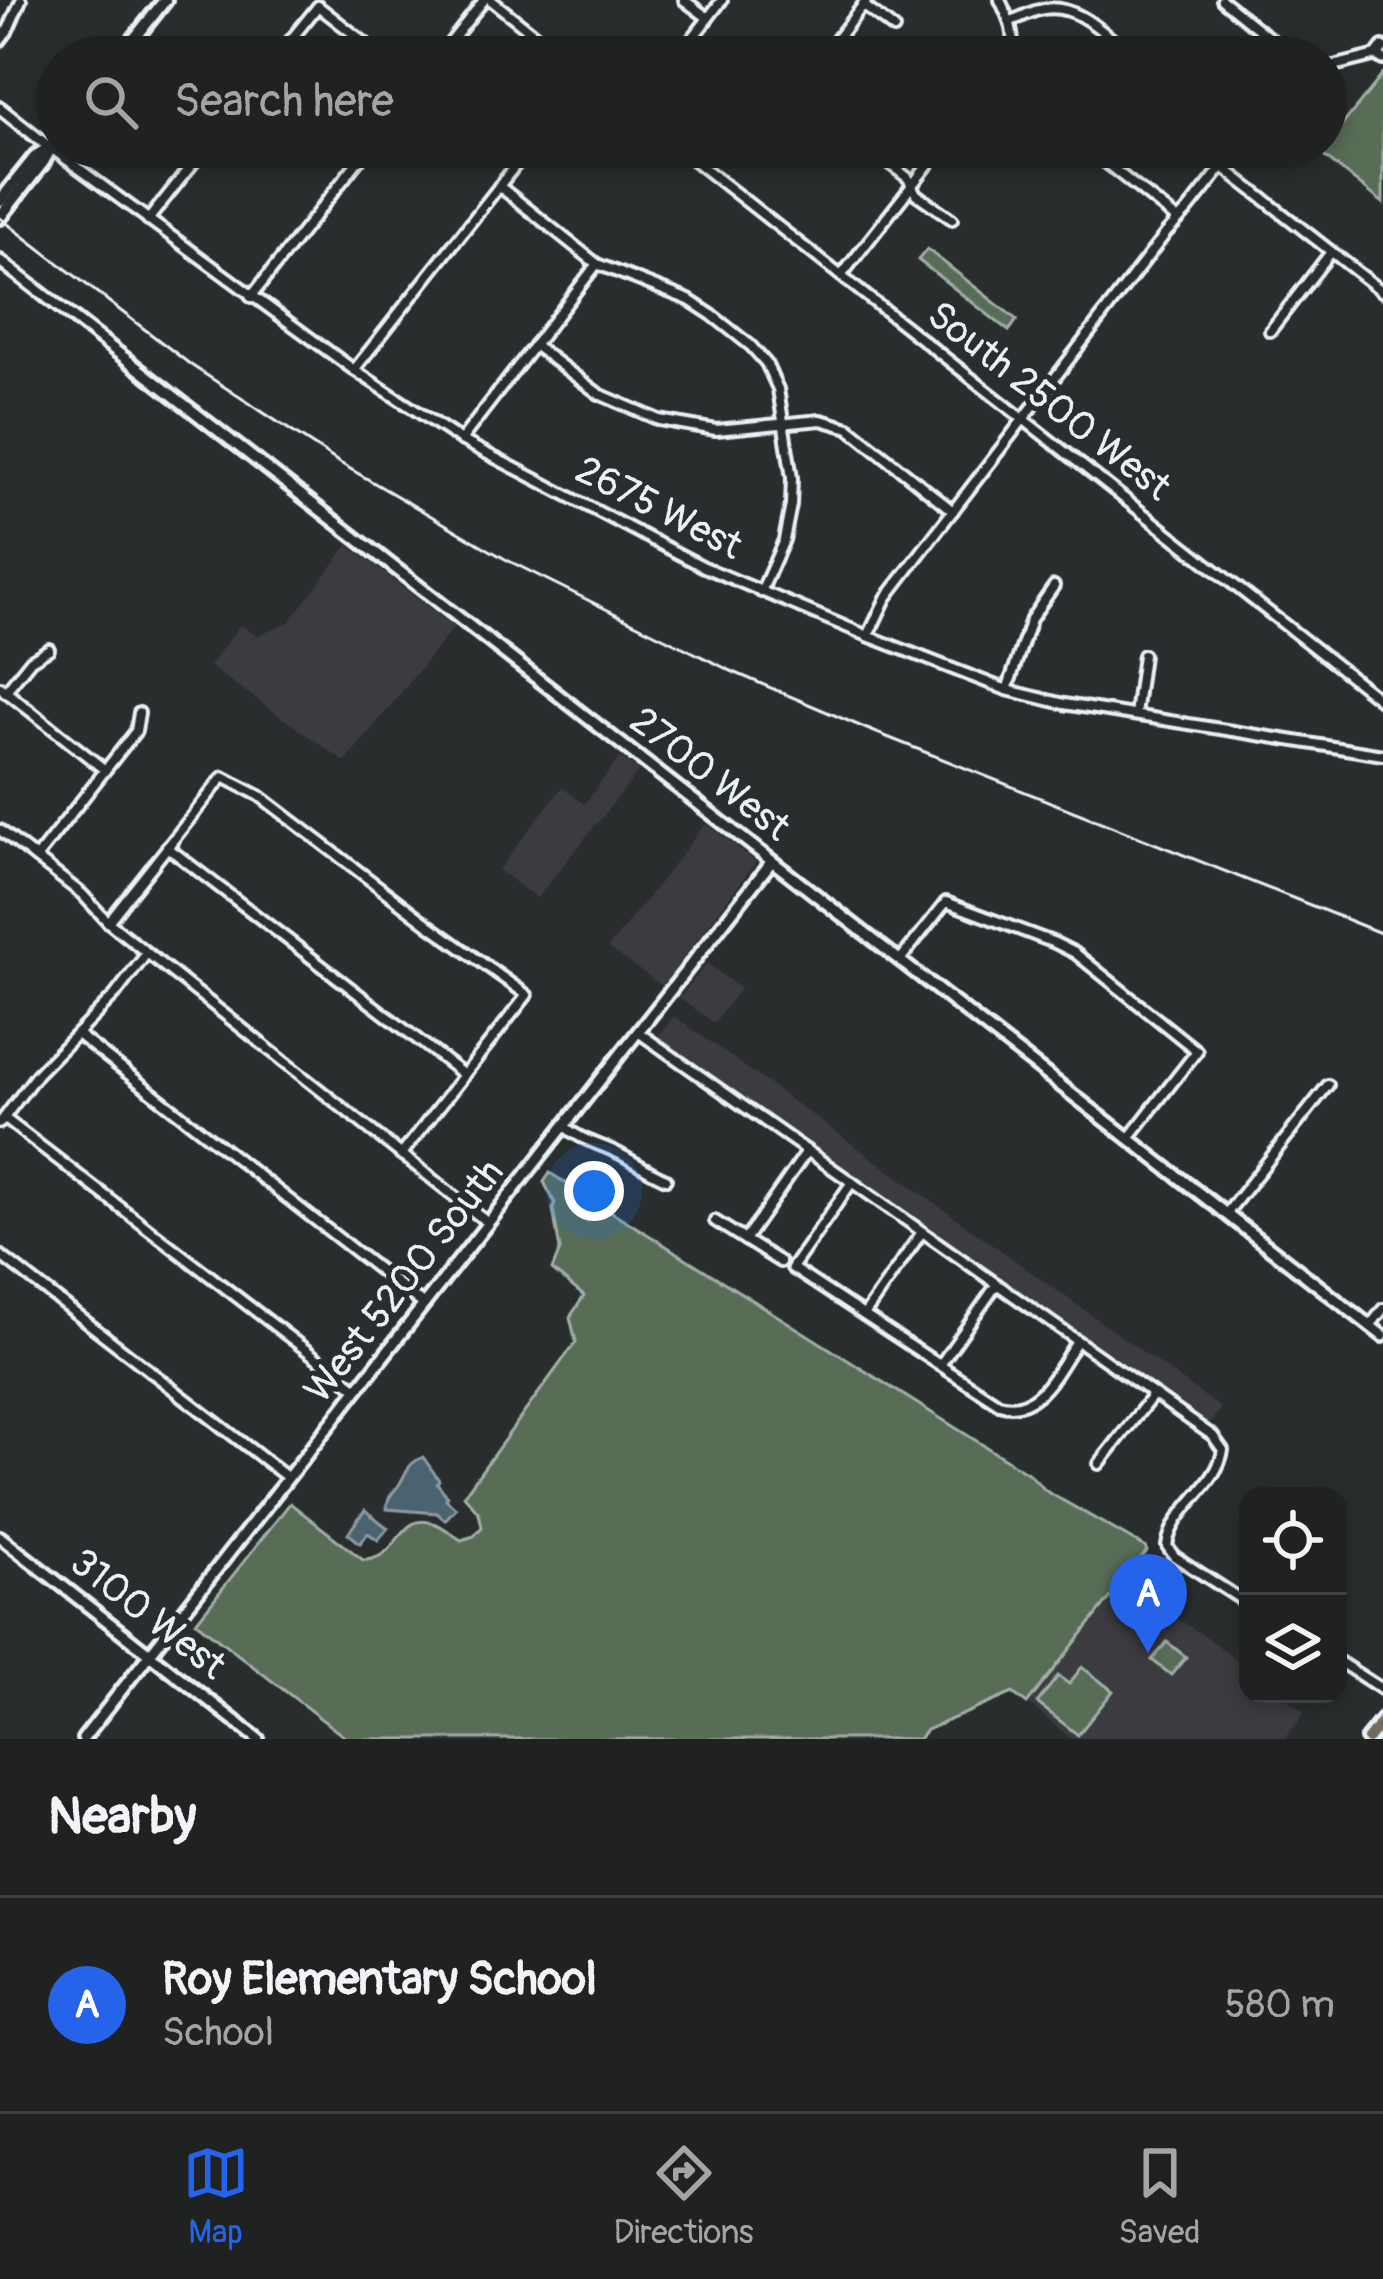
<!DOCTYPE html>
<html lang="en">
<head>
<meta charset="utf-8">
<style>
  body { margin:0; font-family:Pangolin,sans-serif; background:#2d2f2f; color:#f1f3f6 }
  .controls { position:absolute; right:36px; bottom:36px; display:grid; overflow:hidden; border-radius:24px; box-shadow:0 6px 18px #0003 }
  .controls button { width:108px; height:108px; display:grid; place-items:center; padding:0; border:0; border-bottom:3px solid #3d3f40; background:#202222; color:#f1f3f6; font:60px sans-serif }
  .you { position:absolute; left:594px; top:1191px; width:42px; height:42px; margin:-30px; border:9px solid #fff; border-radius:50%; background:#1a73e8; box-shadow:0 0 0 18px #1a73e833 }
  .badge { display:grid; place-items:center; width:78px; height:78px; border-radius:50%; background:#2563eb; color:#fff; font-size:39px; font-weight:700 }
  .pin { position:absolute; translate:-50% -99px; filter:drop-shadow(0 3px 6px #0008) }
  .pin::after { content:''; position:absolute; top:63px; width:42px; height:36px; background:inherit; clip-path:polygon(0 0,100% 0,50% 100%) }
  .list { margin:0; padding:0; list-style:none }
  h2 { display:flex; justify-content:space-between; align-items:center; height:156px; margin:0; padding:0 48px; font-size:51px }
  h2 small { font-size:39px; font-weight:400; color:#a2a4a5 }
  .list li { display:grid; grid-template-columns:78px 1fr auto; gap:36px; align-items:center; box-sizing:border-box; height:216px; padding:0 48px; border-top:3px solid #3d3f40 }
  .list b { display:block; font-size:45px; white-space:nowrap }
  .list p { margin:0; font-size:39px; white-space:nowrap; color:#a2a4a5 }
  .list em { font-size:39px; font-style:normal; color:#a2a4a5 }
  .icon { flex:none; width:66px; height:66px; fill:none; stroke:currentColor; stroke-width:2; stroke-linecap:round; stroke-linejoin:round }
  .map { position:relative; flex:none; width:1383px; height:1739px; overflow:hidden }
  .search { position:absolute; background:#202222; box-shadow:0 6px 18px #0003; left:36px; right:36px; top:36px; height:132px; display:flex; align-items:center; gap:30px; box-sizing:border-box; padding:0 42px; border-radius:66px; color:#a2a4a5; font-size:45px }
  .sheet { height:372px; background:#202222 }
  nav { display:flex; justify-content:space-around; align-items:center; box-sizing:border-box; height:168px; border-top:3px solid #3d3f40; background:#202222; font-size:33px; color:#a2a4a5 }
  nav a { display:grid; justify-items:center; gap:6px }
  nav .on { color:#2563eb }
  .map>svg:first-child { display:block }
  .built { fill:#3a3a40 }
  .green { fill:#586c57; stroke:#a0aea8; stroke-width:3 }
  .water { fill:#4c6270; stroke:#8a9ba6; stroke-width:3 }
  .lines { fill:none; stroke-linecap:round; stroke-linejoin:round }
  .minor-casing { stroke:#e8f1f8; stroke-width:16 }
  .tertiary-casing { stroke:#e8f1f8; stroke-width:18 }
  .secondary-casing { stroke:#e8f1f8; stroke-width:20 }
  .primary-casing { stroke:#e8f1f8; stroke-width:20 }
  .minor { stroke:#2a2d2e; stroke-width:8 }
  .tertiary { stroke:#2a2d2e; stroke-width:9 }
  .secondary { stroke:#2a2d2e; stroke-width:10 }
  .primary { stroke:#726b5a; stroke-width:10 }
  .rail { stroke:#e8f1f8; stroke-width:3 }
  .labels { text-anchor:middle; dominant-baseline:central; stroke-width:10; stroke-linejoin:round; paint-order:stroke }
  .street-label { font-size:39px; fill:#e8f1f8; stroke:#2a2d2e }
</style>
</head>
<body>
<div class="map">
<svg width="1383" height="1739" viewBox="0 0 1383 1739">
  <rect width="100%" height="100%" fill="#2a2d2e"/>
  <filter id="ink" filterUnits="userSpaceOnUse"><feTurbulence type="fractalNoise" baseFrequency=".00833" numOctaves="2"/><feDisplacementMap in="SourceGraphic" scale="24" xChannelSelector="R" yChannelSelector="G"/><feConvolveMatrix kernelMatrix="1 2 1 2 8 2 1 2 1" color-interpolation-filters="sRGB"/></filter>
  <g filter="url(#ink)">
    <g class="built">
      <path d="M 348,545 L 454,627 L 345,762 L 209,666 L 240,625 L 257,636 L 289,622 Z"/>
      <path d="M 620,757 L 639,771 L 537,898 L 498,870 L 562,787 L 584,804 Z"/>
      <path d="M 706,823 L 756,862 L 662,986 L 608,948 Z"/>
      <path d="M 707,963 L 740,989 L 714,1023 L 679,998 Z"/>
      <path d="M 674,1016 L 1221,1408 L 1208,1426 L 657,1038 Z"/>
      <path d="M 1121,1585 L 1207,1637 L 1248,1669 L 1248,1694 L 1281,1694 L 1305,1713 L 1285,1739 L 1072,1739 L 1028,1704 Z"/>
    </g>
    <g class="green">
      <path d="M 1383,74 L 1383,203 L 1320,153 Z"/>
      <path d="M 927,249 L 1017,320 L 1009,331 L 918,260 Z"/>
      <path d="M 550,1173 L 1029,1474 L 1046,1491 L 1145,1547 L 1147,1551 L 1027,1704 L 1013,1693 L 926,1730 L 919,1739 L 347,1739 L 196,1622 L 290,1503 L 363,1560 C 401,1560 398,1509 436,1524 C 444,1527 453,1535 461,1540 L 474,1536 L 482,1527 L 479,1513 L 464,1495 L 576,1342 L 570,1317 L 584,1296 L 552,1270 L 560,1250 L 553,1209 L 555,1203 L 544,1182 Z"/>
      <path d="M 1167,1642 L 1186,1657 L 1171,1675 L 1152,1660 Z"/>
      <path d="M 1082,1667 L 1113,1691 L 1078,1735 L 1037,1703 L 1058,1676 L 1069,1684 Z"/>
    </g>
    <g class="water">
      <path d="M 423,1457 L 439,1480 L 437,1483 L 447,1496 L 446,1499 L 456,1508 L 445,1520 L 437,1513 L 387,1509 C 387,1496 392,1495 399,1485 C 407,1472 407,1464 423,1457 Z"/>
      <path d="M 365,1510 L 388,1528 L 378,1540 L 368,1533 L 360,1543 L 348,1533 Z"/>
    </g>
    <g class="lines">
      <g class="minor-casing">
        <g id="minor">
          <path d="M 491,0 L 563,57"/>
          <path d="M 684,0 L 708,18"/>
          <path d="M 1000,0 C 1010,20 1015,34 1012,57"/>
          <path d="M 1222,0 L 1293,57"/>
          <path d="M 863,5 L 894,29"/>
          <path d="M 1011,21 C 1020,18 1030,12 1039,10 C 1076,0 1107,36 1133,57"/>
          <path d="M 0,41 L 7,32 L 21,0"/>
          <path d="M 277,57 L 318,6 L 383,57"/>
          <path d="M 439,57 L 484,0"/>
          <path d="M 678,57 L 722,0"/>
          <path d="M 823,57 L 867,0"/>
          <path d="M 1326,68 L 1377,55"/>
          <path d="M 677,147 L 1383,702"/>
          <path d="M 868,147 L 908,178 L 916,194 L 952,219"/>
          <path d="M 1086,147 L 1178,220"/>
          <path d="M 51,148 L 354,370 L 461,440 L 704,567 L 868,636 L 1007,690 L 1064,704 L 1383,755"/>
          <path d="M 1223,167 L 1383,292"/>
          <path d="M 499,186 L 597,264 L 689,300 L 712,315 L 751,346 L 766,363 L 778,389 L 792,478 L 791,505 L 784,540 L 761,592"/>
          <path d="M 148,220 L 206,147"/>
          <path d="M 841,276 L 942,147"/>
          <path d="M 251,297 L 369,147"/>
          <path d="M 1270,331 L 1331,252"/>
          <path d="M 534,345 L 599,394 L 659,420 L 716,430 L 821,420 L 849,428 L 953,511"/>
          <path d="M 354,370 L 530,147"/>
          <path d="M 461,440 L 597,264"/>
          <path d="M 868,636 L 886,598 L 1166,233 L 1188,210 L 1238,147"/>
          <path d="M 0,687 L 105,770"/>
          <path d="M 1007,690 L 1031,619 L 1054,586"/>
          <path d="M 5,692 L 31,660 L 49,649"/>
          <path d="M 1135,715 L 1143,655"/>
          <path d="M 0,830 L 82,894 L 108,922 L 488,1223"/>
          <path d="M 167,847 L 464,1075"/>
          <path d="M 36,858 L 136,731 L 139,713"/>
          <path d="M 108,922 L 223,777 L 260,796 L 429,925 L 527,995 L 401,1155"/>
          <path d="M 900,960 L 946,902 L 1055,943 L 1075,953 L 1197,1051 L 1129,1138"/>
          <path d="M 638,1032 L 1213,1436 L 1223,1450 C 1217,1488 1172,1508 1167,1546 L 1174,1556 L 1248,1604"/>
          <path d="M 77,1034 L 424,1305"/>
          <path d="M 4,1118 L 357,1389"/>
          <path d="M 0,1123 L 37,1074 L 115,995 L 147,953"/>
          <path d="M 564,1126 C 583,1142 599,1143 620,1154 C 635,1162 649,1172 666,1179"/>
          <path d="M 852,1182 L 792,1268 L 999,1404 C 1039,1416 1057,1369 1077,1341"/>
          <path d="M 1226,1214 L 1328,1085"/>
          <path d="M 715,1221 L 780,1262"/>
          <path d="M 745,1240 L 807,1151"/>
          <path d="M 0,1255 L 288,1478"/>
          <path d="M 864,1315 L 922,1232"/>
          <path d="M 1370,1326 L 1383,1309"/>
          <path d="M 940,1365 L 997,1284"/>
          <path d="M 1099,1464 L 1153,1395"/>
          <path d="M 1338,1661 L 1383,1690"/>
        </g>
      </g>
      <g class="tertiary-casing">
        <g id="tertiary">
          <path d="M 1383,47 L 1377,55 L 1383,59"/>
          <path d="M 0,108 L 49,147"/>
          <path d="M 0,261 L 1383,1336"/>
          <path d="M 0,1537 L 258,1739"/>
          <path d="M 83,1739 L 772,861"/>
        </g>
      </g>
      <g class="secondary-casing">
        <g id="secondary">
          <path d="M 120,57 L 165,0"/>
          <path d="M 0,201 L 36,156 L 47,149"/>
          <path d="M 0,217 L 43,162 L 57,137"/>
        </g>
      </g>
      <g class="primary-casing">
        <path id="primary" d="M 1368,1739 L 1383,1720"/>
      </g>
      <use href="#minor" class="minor"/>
      <use href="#tertiary" class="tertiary"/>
      <use href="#secondary" class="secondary"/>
      <use href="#primary" class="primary"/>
      <path class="rail" d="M 0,218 L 191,365 L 340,463 L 507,560 L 729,670 L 867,729 L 1383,934"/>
    </g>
  </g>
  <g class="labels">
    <g class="street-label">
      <text transform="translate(1049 401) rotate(38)">South 2500 West</text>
      <text transform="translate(659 508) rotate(27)">2675 West</text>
      <text transform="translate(710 774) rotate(38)">2700 West</text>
      <text transform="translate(404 1281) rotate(-52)">West 5200 South</text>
      <text transform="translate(148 1614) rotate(38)">3100 West</text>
    </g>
  </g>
</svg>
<div class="controls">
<button><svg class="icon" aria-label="locate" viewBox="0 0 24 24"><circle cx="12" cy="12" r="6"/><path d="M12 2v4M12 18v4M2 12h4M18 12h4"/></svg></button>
<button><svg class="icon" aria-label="layers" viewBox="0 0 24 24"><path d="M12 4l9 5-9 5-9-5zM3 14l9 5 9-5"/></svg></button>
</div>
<div class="you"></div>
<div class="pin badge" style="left:1148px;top:1653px">A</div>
<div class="search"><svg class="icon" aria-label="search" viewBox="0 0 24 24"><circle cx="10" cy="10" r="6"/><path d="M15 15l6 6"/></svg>Search here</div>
</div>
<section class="sheet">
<h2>Nearby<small></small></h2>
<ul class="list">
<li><span class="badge">A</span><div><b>Roy Elementary School</b><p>School</p></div><em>580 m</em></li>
</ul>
</section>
<nav>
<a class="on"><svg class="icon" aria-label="map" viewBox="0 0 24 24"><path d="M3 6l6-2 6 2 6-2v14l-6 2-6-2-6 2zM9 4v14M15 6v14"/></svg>Map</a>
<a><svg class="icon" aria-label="directions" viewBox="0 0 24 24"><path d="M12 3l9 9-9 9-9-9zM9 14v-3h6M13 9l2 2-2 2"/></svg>Directions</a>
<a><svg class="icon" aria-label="saved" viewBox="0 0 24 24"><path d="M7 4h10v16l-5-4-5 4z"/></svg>Saved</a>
</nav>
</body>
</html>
